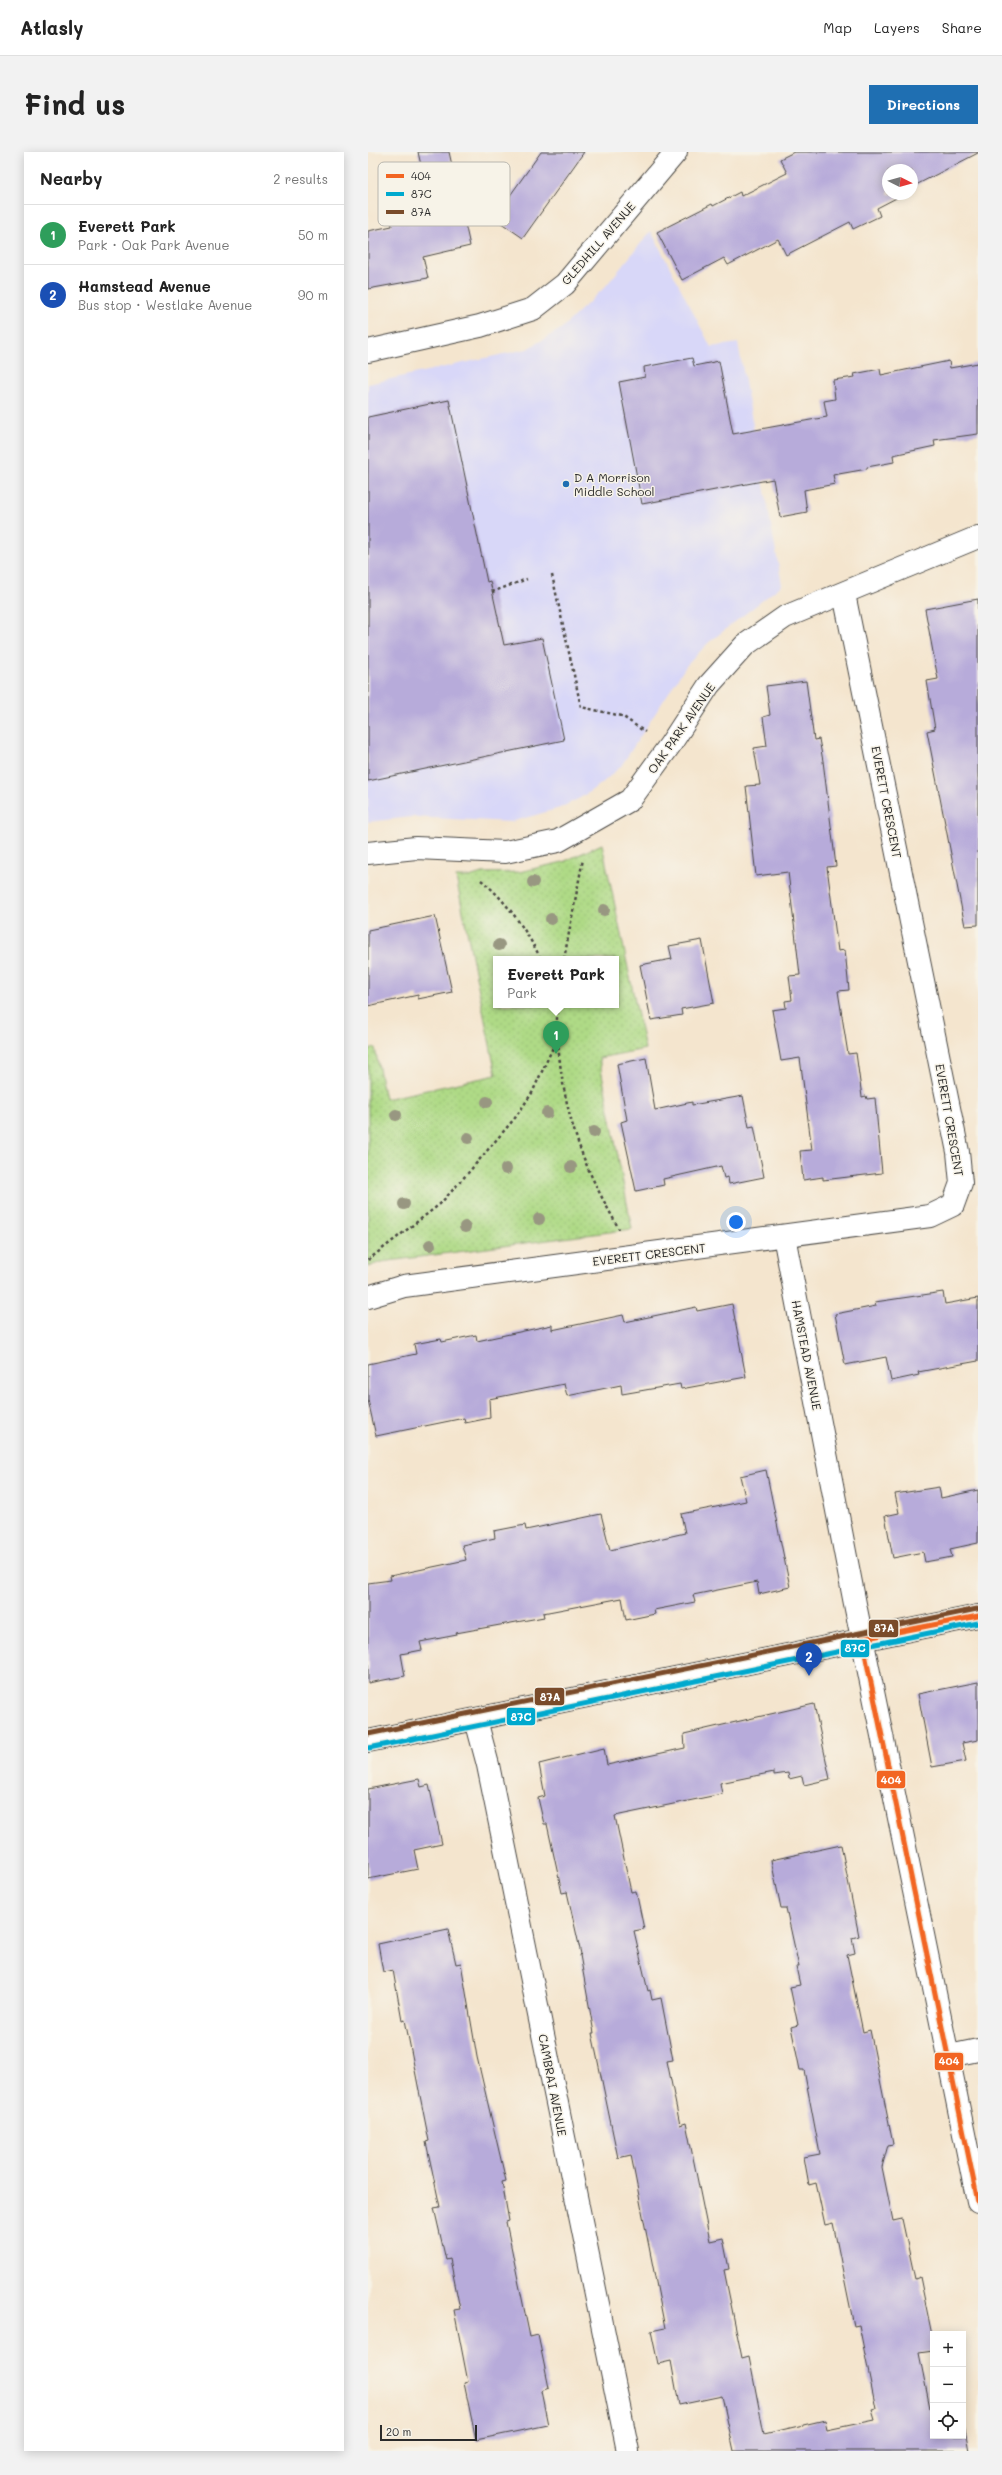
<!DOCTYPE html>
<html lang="en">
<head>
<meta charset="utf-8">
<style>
  body { margin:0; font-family:Mali,sans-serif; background:#f2f2f2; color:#222 }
  .controls { position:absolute; right:12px; bottom:12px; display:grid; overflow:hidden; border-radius:0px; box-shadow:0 2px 10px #0003 }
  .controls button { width:36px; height:36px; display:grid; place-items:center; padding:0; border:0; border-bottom:1px solid #e0e0e0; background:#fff; color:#222; font:20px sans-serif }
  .compass { position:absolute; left:514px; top:12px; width:36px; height:36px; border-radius:50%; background:#fff; box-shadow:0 2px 10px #0003; rotate:96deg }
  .scale { position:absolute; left:12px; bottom:10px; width:97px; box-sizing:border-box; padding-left:4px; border:2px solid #2b2b2b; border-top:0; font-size:11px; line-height:14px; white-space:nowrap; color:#2b2b2b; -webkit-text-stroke:3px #f7f3e8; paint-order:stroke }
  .you { position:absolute; left:368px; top:1070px; width:14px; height:14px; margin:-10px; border:3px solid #fff; border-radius:50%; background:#1a73e8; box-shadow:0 0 0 6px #1a73e833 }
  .badge { display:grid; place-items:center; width:26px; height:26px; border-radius:50%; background:#1f6fb2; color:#fff; font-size:13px; font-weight:700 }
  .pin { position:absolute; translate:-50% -33px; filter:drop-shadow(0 1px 2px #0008) }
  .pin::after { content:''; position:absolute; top:21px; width:14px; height:12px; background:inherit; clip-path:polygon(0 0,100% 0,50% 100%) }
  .popup { position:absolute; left:125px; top:804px; width:126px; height:52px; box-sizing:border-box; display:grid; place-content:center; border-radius:0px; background:#fff; filter:drop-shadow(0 1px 3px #0005); font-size:13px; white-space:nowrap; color:#767676 }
  .popup b { font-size:15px; color:#222 }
  .popup::after { content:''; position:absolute; left:50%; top:100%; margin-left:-8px; border:8px solid transparent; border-top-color:#fff }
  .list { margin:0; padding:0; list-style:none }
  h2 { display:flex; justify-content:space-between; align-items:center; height:52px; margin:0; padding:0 16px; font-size:17px }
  h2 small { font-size:13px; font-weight:400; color:#767676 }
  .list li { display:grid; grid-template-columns:26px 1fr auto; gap:12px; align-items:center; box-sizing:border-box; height:60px; padding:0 16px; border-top:1px solid #e0e0e0 }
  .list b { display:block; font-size:15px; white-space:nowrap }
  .list p { margin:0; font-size:13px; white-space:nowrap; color:#767676 }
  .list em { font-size:13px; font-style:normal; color:#767676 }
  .icon { flex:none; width:22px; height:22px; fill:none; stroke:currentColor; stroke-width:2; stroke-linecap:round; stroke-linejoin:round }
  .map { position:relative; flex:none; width:610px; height:2299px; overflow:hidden; border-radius:0px }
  header { display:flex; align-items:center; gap:24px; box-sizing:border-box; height:56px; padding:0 20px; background:#fff; border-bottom:1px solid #e0e0e0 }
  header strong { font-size:19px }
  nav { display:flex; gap:22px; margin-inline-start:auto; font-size:14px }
  .intro { display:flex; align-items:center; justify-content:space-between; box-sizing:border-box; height:96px; padding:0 24px }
  h1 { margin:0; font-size:28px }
  .button { padding:10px 18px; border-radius:0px; background:#1f6fb2; color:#fff; font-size:14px; font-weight:700 }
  main { display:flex; gap:24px; padding:0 24px }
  aside { flex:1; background:#fff; border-radius:0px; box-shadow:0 2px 10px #0003 }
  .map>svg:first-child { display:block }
  .built { fill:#d8d7f8 }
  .green { fill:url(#green-dots); stroke:#6d8258; fill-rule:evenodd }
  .building { fill:#b7abda }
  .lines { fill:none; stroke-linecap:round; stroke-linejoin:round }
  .minor-casing { stroke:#494743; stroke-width:24 }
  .path { stroke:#494743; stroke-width:2.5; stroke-dasharray:3 3; stroke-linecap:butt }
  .minor { stroke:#fff; stroke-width:22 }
  .bus-1-casing { stroke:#f7f3e8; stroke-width:8 }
  .bus-2-casing { stroke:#f7f3e8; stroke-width:8 }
  .bus-3-casing { stroke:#f7f3e8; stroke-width:8 }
  .bus-1 { stroke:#f26522; stroke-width:5 }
  .bus-2 { stroke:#00a9ce; stroke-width:5 }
  .bus-3 { stroke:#7a4b2a; stroke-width:5 }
  .tree { fill:#989781 }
  .poi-dot { fill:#1f6fb2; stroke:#f7f3e8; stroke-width:1.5 }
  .labels { text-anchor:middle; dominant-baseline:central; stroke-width:3; stroke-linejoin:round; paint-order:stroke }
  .street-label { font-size:12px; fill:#2b2b2b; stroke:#f7f3e8 }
  .poi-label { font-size:12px; fill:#2b2b2b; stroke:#f7f3e8; text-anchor:start }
  .key { fill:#f7f3e8; stroke:#bab7af; stroke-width:1 }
  .key-label { font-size:11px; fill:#2b2b2b }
  .line-badge { stroke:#f7f3e8; stroke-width:1.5 }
  .badge-label { font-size:11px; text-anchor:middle; font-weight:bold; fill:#fff }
</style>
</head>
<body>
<header>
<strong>Atlasly</strong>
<nav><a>Map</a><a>Layers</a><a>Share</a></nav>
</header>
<div class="intro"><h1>Find us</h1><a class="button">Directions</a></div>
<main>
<aside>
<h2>Nearby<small>2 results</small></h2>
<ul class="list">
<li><span class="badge" style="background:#2e9e5b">1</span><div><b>Everett Park</b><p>Park · Oak Park Avenue</p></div><em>50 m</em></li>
<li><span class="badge" style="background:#1a4fb4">2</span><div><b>Hamstead Avenue</b><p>Bus stop · Westlake Avenue</p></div><em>90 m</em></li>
</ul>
</aside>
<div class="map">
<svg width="610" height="2299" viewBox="0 0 610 2299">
  <defs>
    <pattern id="green-dots" width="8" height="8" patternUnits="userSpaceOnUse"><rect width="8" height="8" fill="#afda86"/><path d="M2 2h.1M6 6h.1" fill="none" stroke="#97bb74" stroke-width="1.8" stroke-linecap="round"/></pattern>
  </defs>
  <rect width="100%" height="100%" fill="#f7f3e8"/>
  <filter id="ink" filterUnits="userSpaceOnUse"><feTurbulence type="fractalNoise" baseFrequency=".025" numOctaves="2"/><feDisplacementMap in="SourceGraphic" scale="8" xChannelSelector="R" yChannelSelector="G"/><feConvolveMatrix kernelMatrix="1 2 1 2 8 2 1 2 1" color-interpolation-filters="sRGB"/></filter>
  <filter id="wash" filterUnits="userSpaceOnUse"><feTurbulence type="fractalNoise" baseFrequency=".012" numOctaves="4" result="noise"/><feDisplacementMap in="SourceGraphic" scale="16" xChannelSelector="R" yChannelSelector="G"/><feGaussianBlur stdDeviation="0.9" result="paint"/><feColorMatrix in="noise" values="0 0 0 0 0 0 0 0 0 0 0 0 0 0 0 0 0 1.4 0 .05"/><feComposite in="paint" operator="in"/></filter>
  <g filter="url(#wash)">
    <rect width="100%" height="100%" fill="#f4e5ce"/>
    <path class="built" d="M 283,79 L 343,195 L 370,191 L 414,433 L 340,491 L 318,514 L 253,614 L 233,632 L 212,646 L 192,656 L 143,670 L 44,665 L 0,670 L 0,232 L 159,197 L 193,177 L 237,135 Z"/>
    <path class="green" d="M 234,692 L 277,897 L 231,906 L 264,1077 L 13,1110 L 0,1115 L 0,897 L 7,896 L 17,947 L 128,923 L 88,725 L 101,725 L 114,721 L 151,720 L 195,710 ZM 128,807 L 248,807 L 248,853 L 128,853 Z"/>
    <g id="blocks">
      <g class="building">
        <path d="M 50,0 L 81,0 L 102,94 L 55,105 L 60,126 L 0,137 L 0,79 L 24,74 L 23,67 L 63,58 Z"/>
        <path d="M 173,0 L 216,0 L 155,86 L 126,66 Z"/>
        <path d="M 426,0 L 610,0 L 610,1 L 544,35 L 544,18 L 520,18 L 520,42 L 536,42 L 509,56 L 512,64 L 485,77 L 482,70 L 418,103 L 410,87 L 360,113 L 356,106 L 314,128 L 289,80 L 344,52 L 345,54 L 372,40 L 373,44 L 419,21 L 412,7 Z"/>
        <path d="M 324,206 L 326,214 L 351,209 L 365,282 L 459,265 L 456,249 L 467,247 L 465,228 L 487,225 L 486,222 L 512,217 L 513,223 L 581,209 L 582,216 L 610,211 L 610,282 L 566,288 L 567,294 L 525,303 L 526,310 L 499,315 L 499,317 L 465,323 L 467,332 L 436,338 L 439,360 L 412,365 L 405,327 L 274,352 L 251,230 L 277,225 L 276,215 Z"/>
        <path d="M 81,248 L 119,430 L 122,429 L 136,493 L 174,486 L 196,588 L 0,629 L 0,265 Z"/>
        <path d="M 610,447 L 610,773 L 597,774 L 559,579 L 567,577 L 559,529 L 570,527 L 557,457 Z"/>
        <path d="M 438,529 L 446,588 L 451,587 L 455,609 L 468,714 L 459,715 L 470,799 L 477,798 L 481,838 L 470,839 L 480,902 L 488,901 L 494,945 L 498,944 L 499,947 L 507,946 L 514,1021 L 455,1028 L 455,1025 L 435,1028 L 432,999 L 444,998 L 432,906 L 413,909 L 404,858 L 418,856 L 417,849 L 424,848 L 421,824 L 432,823 L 420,720 L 388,724 L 378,634 L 392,633 L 386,596 L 399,594 L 395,565 L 402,563 L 398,534 Z"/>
        <path d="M 67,764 L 84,840 L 50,847 L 50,843 L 0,854 L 0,778 Z"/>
        <path d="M 334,788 L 346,851 L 313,857 L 314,863 L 283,868 L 272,813 L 304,807 L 301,794 Z"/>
        <path d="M 278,906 L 287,958 L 324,950 L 324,953 L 375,944 L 381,975 L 386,974 L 396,1025 L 361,1032 L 360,1025 L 356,1026 L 353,1014 L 295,1027 L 296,1033 L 268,1039 L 253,970 L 259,968 L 249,912 Z"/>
        <path d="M 575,1140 L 577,1152 L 610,1146 L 610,1209 L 550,1220 L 551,1223 L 523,1229 L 518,1205 L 477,1213 L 467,1162 L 508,1154 L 507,1150 Z"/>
        <path d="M 364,1152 L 378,1225 L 313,1237 L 312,1232 L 254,1242 L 253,1233 L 199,1244 L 196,1232 L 121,1247 L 122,1266 L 97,1271 L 96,1266 L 8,1284 L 0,1248 L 0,1212 L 48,1202 L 46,1192 L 73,1187 L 74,1190 L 108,1183 L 109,1189 L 184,1173 L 184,1178 L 255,1163 L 257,1170 L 328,1155 L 329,1159 Z"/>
        <path d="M 398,1318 L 422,1435 L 391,1442 L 389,1430 L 325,1443 L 327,1450 L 286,1458 L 287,1462 L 258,1468 L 254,1446 L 175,1461 L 176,1465 L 88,1481 L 89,1483 L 52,1490 L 54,1498 L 33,1502 L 37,1524 L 0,1531 L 0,1431 L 23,1428 L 22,1424 L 98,1408 L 94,1393 L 127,1386 L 126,1379 L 157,1373 L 158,1378 L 233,1362 L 242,1398 L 317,1381 L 313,1362 L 378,1349 L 372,1324 Z"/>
        <path d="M 571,1335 L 573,1346 L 610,1338 L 610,1391 L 582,1397 L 584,1405 L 557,1410 L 555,1400 L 525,1406 L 517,1364 L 531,1361 L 527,1342 Z"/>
        <path d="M 610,1530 L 610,1588 L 594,1591 L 598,1609 L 564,1615 L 550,1542 Z"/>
        <path d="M 446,1552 L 462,1627 L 436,1633 L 434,1624 L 421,1627 L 420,1621 L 406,1623 L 406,1620 L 352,1631 L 354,1642 L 247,1664 L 263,1740 L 268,1739 L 276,1777 L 266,1779 L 280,1839 L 282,1838 L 284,1848 L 293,1846 L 305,1908 L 299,1909 L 312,1973 L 318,1971 L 342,2089 L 355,2086 L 361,2117 L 356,2118 L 374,2206 L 381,2204 L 396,2282 L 457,2268 L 459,2278 L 507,2268 L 504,2258 L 508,2257 L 491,2173 L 486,2174 L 465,2071 L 457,2073 L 448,2031 L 441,2033 L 436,2005 L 452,2002 L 436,1918 L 432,1918 L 423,1875 L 430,1873 L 422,1835 L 432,1833 L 428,1815 L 431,1815 L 418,1756 L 413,1756 L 403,1708 L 473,1693 L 491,1784 L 484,1786 L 487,1801 L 479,1803 L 495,1880 L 502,1878 L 525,1992 L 520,1993 L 514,2015 L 525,2069 L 534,2067 L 547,2127 L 552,2125 L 565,2188 L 565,2199 L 551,2201 L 562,2256 L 565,2255 L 565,2284 L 595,2284 L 595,2267 L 601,2299 L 366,2299 L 354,2244 L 311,2253 L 303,2209 L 290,2212 L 283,2179 L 297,2176 L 263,2003 L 250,2006 L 224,1881 L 226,1881 L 212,1803 L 213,1802 L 199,1740 L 194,1741 L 179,1672 L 176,1672 L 170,1646 L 177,1644 L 171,1612 L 236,1596 L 239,1613 L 317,1596 L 316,1582 Z"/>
        <path d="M 51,1627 L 53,1635 L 61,1633 L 74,1692 L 46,1698 L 50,1717 L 0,1727 L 0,1637 Z"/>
        <path d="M 80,1777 L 88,1812 L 93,1811 L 109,1905 L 138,2029 L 134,2030 L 141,2069 L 138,2070 L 162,2185 L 170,2183 L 181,2236 L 173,2239 L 180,2273 L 108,2288 L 96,2231 L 100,2230 L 86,2158 L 92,2157 L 82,2107 L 78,2108 L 66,2056 L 72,2055 L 58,1990 L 61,1989 L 37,1868 L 34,1869 L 25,1818 L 15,1820 L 10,1792 Z"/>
      </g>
    </g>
  </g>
  <g filter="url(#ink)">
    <use href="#blocks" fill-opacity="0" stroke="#494743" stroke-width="1"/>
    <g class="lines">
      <g class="minor-casing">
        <g id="minor">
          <path d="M 0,199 L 112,174 L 165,157 L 197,132 L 308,0"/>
          <path d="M 0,701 L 48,696 L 137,700 L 190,689 L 262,648 L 302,593 L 341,533 L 377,493 L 417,465 L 610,385"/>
          <path d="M 416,1084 L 488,1457 L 610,2050"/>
          <path d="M 0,1145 L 36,1134 L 562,1064 L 585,1053 L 593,1031 L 590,1000 L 476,442"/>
          <path d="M 108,1568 L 120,1613 L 260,2299"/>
          <path d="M 0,1589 L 610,1464"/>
          <path d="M 581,1904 L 610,1898"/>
        </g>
      </g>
      <g class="path">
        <path d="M 184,423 L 213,555 L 254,564 L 277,580"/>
        <path d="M 124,440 L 159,427"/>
        <path d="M 113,728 C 138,748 158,778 173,807"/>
        <path d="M 196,807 L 215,707"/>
        <path d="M 189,853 C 188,905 197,960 217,1009 C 226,1032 239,1055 251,1077"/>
        <path d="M 0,1108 L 72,1052 L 100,1021 L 147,966 L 164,941 L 188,889"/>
      </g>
      <use href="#minor" class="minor"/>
      <g class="bus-1-casing">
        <g id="bus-1">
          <path d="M 494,1487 L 610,2050"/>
          <path d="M 494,1487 L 610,1464"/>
        </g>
      </g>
      <g class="bus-2-casing">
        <path id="bus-2" d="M 1,1596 L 610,1471"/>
      </g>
      <g class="bus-3-casing">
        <path id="bus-3" d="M 0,1582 L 609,1457"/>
      </g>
      <use href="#bus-1" class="bus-1"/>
      <use href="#bus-2" class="bus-2"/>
      <use href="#bus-3" class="bus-3"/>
    </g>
    <g class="tree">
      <circle cx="165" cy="730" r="6"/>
      <circle cx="236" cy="758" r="6"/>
      <circle cx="183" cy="767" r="6"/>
      <circle cx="131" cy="793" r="6"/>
      <circle cx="119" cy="950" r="6"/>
      <circle cx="179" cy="961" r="6"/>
      <circle cx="28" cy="963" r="6"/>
      <circle cx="226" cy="980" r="6"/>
      <circle cx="100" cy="986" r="6"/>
      <circle cx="203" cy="1015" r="6"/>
      <circle cx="138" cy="1017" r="6"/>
      <circle cx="36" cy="1052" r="6"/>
      <circle cx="171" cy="1067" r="6"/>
      <circle cx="97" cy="1075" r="6"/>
      <circle cx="62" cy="1093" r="6"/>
    </g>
  </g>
  <circle class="poi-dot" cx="198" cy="332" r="4"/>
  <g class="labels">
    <g class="street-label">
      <text transform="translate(230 91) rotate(-49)">GLEDHILL AVENUE</text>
      <text transform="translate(313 576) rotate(-55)">OAK PARK AVENUE</text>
      <text transform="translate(519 650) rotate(79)">EVERETT CRESCENT</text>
      <text transform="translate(582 968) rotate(80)">EVERETT CRESCENT</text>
      <text transform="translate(281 1102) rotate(-7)">EVERETT CRESCENT</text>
      <text transform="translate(439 1203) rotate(79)">HAMSTEAD AVENUE</text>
      <text transform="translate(185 1933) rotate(79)">CAMBRAI AVENUE</text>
    </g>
    <g class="poi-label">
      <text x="206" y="325">D A Morrison<tspan x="206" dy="14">Middle School</tspan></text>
    </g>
  </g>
  <rect x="10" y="10" width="132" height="64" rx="6" class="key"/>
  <rect x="18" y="22" width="18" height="4" fill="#f26522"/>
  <rect x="18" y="40" width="18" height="4" fill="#00a9ce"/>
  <rect x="18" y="58" width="18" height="4" fill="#7a4b2a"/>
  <g class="key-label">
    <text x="43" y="28">404</text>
    <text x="43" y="46">87C</text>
    <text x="43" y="64">87A</text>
  </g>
  <g class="line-badge">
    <rect x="500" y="1467" width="31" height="19" rx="4" fill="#7a4b2a"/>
    <rect x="472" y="1487" width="30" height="19" rx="4" fill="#00a9ce"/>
    <rect x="166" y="1535" width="31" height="19" rx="4" fill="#7a4b2a"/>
    <rect x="138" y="1555" width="30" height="19" rx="4" fill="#00a9ce"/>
    <rect x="508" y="1618" width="30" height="19" rx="4" fill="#f26522"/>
    <rect x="566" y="1900" width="30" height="19" rx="4" fill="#f26522"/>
  </g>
  <g class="badge-label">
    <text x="516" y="1480">87A</text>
    <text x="487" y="1500">87C</text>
    <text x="182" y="1549">87A</text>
    <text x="153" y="1569">87C</text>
    <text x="523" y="1632">404</text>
    <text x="581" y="1913">404</text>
  </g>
</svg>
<div class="controls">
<button>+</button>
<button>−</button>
<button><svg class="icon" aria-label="locate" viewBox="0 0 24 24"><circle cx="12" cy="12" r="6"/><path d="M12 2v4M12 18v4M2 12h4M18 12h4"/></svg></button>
</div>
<svg class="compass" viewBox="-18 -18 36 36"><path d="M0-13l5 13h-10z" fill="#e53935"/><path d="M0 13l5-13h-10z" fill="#767676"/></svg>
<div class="scale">20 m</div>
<div class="you"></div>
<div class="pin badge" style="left:188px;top:902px;background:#2e9e5b">1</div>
<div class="popup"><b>Everett Park</b>Park</div>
<div class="pin badge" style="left:441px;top:1524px;background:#1a4fb4">2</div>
</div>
</main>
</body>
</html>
